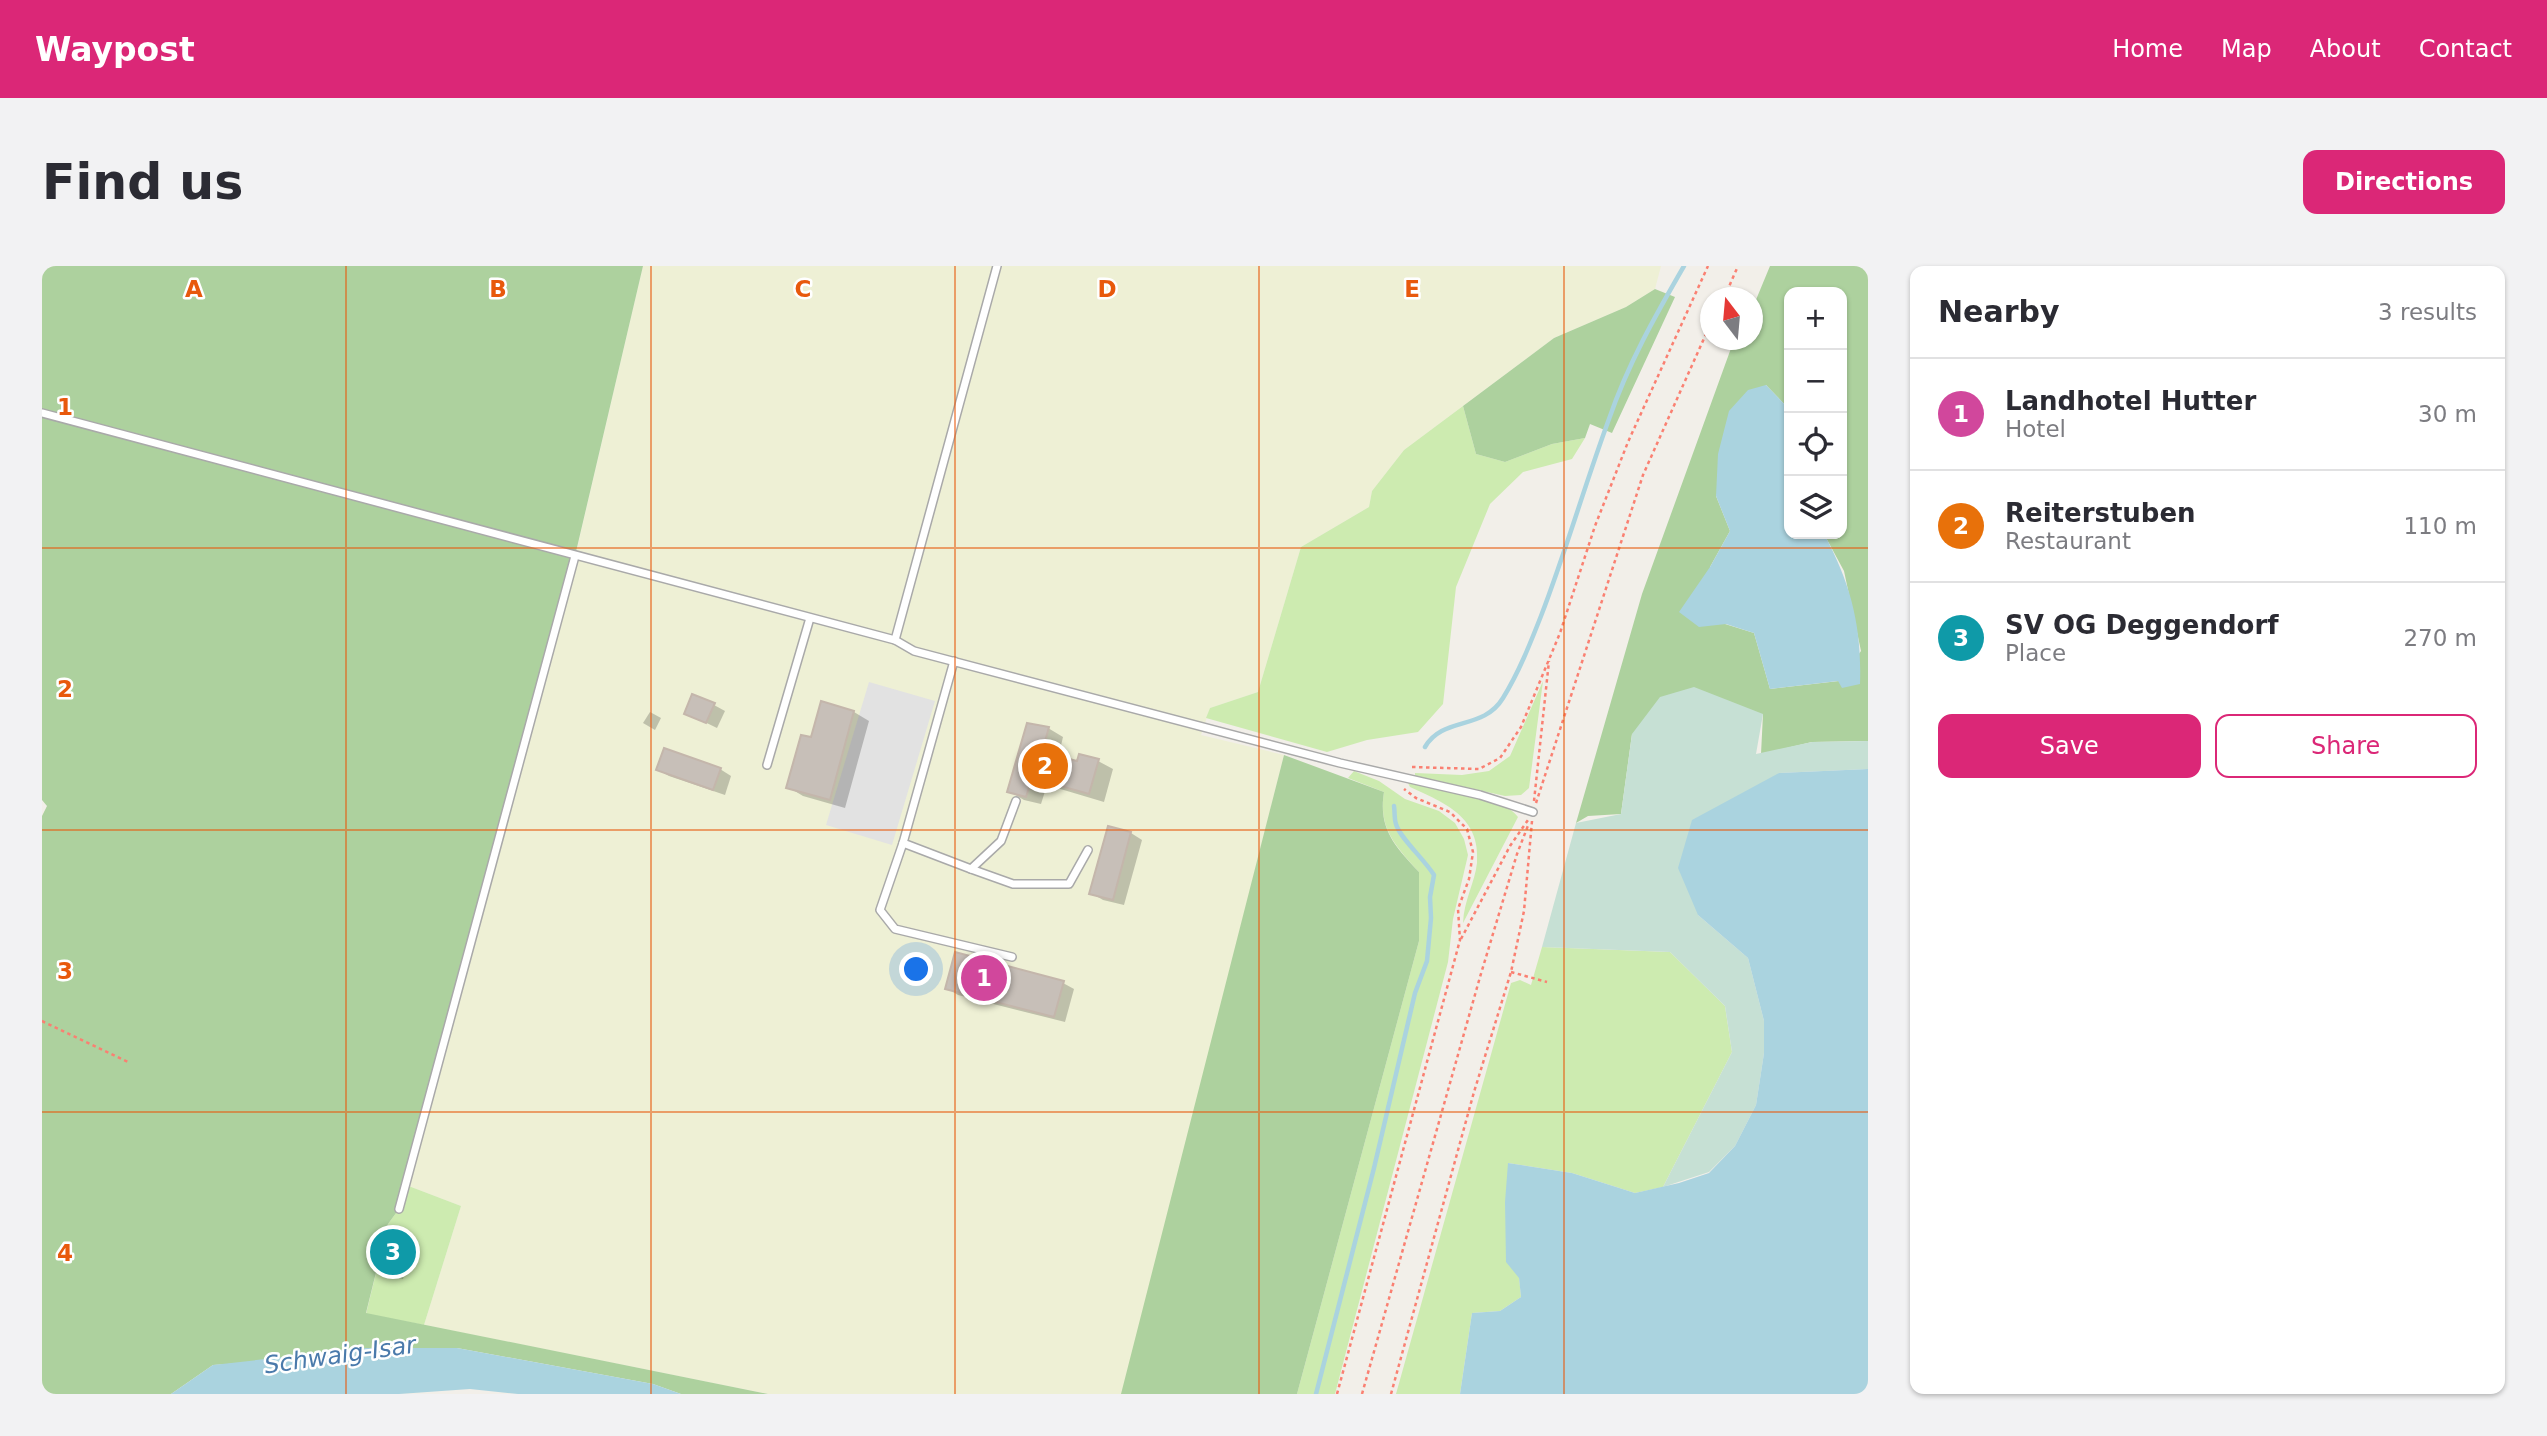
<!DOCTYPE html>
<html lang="en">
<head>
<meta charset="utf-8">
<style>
  body { margin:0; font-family:"DejaVu Sans",sans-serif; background:#f2f2f3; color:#2b2b33 }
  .controls { position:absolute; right:21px; top:21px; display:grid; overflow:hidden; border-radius:14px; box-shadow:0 2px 5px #0004 }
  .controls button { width:63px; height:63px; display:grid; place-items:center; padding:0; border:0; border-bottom:2px solid #e1e1e2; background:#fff; color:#2b2b33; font:35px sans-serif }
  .compass { position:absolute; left:1658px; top:21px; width:63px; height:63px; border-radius:50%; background:#fff; box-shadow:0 2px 5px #0004; rotate:344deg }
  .you { position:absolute; left:875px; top:704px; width:24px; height:24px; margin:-18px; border:5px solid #fff; border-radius:50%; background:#1a73e8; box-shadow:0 0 0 10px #1a73e833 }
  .badge { display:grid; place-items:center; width:46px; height:46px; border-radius:50%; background:#db2777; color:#fff; font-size:23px; font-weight:700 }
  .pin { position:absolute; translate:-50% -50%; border:4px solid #fff; box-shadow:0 2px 7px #0006 }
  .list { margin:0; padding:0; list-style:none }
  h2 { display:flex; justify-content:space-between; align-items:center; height:91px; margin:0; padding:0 28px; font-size:30px }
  h2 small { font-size:23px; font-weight:400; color:#7c7c81 }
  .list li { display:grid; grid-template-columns:46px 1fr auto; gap:21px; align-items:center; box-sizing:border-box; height:112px; padding:0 28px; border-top:2px solid #e1e1e2 }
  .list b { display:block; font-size:26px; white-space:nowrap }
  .list p { margin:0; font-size:23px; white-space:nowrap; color:#7c7c81 }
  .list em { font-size:23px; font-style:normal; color:#7c7c81 }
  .actions { display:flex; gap:14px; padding:21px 28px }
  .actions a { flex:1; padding:16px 0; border:2px solid #db2777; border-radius:14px; text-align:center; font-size:24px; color:#db2777 }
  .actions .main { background:#db2777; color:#fff }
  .icon { flex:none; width:38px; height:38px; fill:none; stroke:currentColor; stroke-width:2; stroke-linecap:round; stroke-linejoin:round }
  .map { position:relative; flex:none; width:1826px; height:1128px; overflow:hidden; border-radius:14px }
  header { display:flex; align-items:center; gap:42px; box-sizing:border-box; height:98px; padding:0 35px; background:#db2777; color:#fff }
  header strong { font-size:33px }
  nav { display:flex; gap:38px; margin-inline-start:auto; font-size:24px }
  .intro { display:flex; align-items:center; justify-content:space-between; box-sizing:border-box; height:168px; padding:0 42px }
  h1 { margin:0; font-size:49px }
  .button { padding:18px 32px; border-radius:14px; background:#db2777; color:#fff; font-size:24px; font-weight:700 }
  main { display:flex; gap:42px; padding:0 42px }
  aside { flex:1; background:#fff; border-radius:14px; box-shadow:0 2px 5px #0004 }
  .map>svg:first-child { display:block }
  .farmland { fill:#eef0d5 }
  .grass { fill:#cdebb0 }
  .forest { fill:#add19e; fill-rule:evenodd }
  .wetland { fill:#c6e0d4 }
  .parking { fill:#e2e2e2 }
  .water { fill:#aad3df }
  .shadow { fill:#0003 }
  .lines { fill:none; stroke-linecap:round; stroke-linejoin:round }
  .stream { stroke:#aad3df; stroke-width:4.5 }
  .building { fill:#c7bfb8; stroke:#c4b6ab; stroke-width:2 }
  .lane-casing { stroke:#a9a9a9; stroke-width:10 }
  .path { stroke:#fa8072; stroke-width:2.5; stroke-dasharray:3.5 3.5; stroke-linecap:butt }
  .lane { stroke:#fff; stroke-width:7 }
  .grid { fill:none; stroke:#e8590c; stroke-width:2; stroke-opacity:0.55 }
  .labels { text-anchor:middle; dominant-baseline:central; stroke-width:5; stroke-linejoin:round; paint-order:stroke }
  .water-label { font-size:24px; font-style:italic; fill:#4a7aab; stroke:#fff }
  .grid-label { font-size:23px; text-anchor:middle; font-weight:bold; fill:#e8590c; stroke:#fff; stroke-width:5; stroke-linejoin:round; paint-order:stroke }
</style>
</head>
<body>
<header>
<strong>Waypost</strong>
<nav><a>Home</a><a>Map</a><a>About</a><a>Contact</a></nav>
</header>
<div class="intro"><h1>Find us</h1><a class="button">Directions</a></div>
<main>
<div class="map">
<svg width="1826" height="1128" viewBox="0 0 1826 1128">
  <rect width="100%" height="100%" fill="#f2efe9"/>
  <path class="farmland" d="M 601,0 L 1619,0 L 1613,23 L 1584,41 L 1512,72 L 1362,184 L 1330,225 L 1327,241 L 1259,281 L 1216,426 L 1168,442 L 1159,469 L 1242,489 L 1081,1128 L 726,1128 L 382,1059 L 419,940 L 364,919 L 533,291 Z"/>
  <g class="grass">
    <path d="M 1421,140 L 1434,188 L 1463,196 L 1510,178 L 1543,172 L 1530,193 L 1481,206 L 1448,238 L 1414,321 L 1401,438 L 1376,466 L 1325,474 L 1285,486 L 1164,452 L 1168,442 L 1216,426 L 1259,281 L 1327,241 L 1330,225 L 1362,184 Z"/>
    <path d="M 1501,415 L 1487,522 L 1479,529 L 1463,530 L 1373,510 L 1373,507 L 1420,509 L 1447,505 L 1468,490 Z"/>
    <path d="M 1312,505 L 1337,515 L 1363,533 L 1397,545 L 1413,557 L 1422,573 L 1426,589 L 1411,653 L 1406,696 L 1293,1128 L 1255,1128 L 1377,675 L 1377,606 C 1354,580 1336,563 1342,526 L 1306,512 Z"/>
    <path d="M 1366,517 C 1391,523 1464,531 1476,551 L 1421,657 C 1422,634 1433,616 1435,597 C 1439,551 1403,537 1368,521 Z"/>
    <path d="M 1500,681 L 1628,686 L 1683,740 L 1690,786 L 1621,921 L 1593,927 L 1530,907 L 1466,897 L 1479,1031 L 1458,1045 L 1430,1047 L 1418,1128 L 1354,1128 L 1469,717 L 1478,714 L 1489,719 Z"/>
    <path d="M 364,919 L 419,940 L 382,1059 L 324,1048 L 346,958 L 357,943 Z"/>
  </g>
  <g class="forest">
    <path d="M 0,0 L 601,0 L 533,290 L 357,943 L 346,958 L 324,1047 L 726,1128 L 639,1128 L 611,1118 L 415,1082 L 171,1099 L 129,1128 L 0,1128 L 0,550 L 5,540 L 0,534 Z"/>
    <path d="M 1728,0 L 1826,0 L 1826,475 L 1770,476 L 1719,488 L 1721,448 L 1590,468 L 1579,548 L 1546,550 L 1534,557 L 1600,328 L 1692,74 L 1710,74 L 1711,41 ZM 1747,26 L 1800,26 L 1800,268 L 1782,268 L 1802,305 L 1819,385 L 1797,415 L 1728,423 L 1712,367 L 1683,358 L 1668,301 L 1688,265 L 1674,230 L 1724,119 L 1747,143 Z"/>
    <path d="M 1613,23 L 1633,31 L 1570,167 L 1548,158 L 1543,172 L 1510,178 L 1463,196 L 1434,188 L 1421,140 L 1512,72 L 1584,41 Z"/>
    <path d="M 1242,489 L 1342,526 C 1336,563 1353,580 1377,606 L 1377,675 L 1255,1128 L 1079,1128 Z"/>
  </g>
  <path class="wetland" d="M 1652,421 L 1721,448 L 1714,488 L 1770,476 L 1826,475 L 1826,503 L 1737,507 L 1656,649 L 1706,692 L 1722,755 L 1722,787 L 1714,839 L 1693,880 L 1667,906 L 1621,921 L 1690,786 L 1683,740 L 1628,686 L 1500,681 L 1534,557 L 1579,548 L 1590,468 L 1618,431 Z"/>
  <path class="parking" d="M 827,416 L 893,435 L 850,579 L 784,559 Z"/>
  <g class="water">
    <path d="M 1724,119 L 1747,143 L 1747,268 L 1782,268 C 1809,318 1820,361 1818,418 L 1800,422 L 1796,415 L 1728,423 L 1712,367 L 1684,358 L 1657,361 L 1637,346 L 1668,301 L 1688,265 L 1674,230 L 1676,188 L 1687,145 L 1706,124 Z"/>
    <path d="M 1826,503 L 1826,1128 L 1418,1128 L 1430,1047 L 1458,1045 L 1479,1031 L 1477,1012 L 1464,996 L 1463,936 L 1466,897 L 1530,907 L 1593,927 L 1637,917 L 1667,907 L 1693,880 L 1714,839 L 1722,787 L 1722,755 L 1706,692 L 1656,649 L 1636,602 L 1650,554 L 1737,507 Z"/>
    <path d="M 321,1082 L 415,1082 L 611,1118 L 639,1128 L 476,1128 L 428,1123 L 357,1128 L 129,1128 L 171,1099 Z"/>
  </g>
  <g class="shadow">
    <path d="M 780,438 L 812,446 L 827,455 L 803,542 L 761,530 L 746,521 L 770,474 Z"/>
    <path d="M 672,439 L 683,445 L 675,462 L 644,447 Z"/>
    <path d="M 608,446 L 619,452 L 613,464 L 601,457 Z"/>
    <path d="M 1006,462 L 1021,471 L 1016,492 L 1036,497 L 1056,495 L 1071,503 L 1062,536 L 1005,519 L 999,538 L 982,534 L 967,525 Z"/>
    <path d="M 678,503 L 689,510 L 683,529 L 627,510 L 616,504 Z"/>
    <path d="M 1067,562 L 1089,567 L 1100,574 L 1082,639 L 1061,634 L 1049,627 Z"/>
    <path d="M 1021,717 L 1032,723 L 1023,756 L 916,729 L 905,722 Z"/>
    <path d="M 364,967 L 371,971 L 361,1013 L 346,1009 L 339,1005 Z"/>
  </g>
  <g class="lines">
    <g class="stream">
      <path d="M 1383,481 C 1401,450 1441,465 1461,432 C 1477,406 1488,378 1499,350 C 1524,285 1543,218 1567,153 C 1586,98 1613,50 1642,0"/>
      <path d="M 1274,1128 L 1332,902 L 1373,727 L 1385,695 L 1389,652 L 1388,631 L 1392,609 C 1383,594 1357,571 1354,558 C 1352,552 1353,546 1352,540"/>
    </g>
  </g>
  <g class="building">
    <path d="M 650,428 L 673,437 L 664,457 L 642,448 Z"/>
    <path d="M 779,435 L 812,445 L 788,534 L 744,522 L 759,469 L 769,471 Z"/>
    <path d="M 985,457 L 1007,461 L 1000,486 L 1035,495 L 1037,488 L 1057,493 L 1047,528 L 990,512 L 984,531 L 965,526 Z"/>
    <path d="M 622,482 L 679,502 L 671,524 L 614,504 Z"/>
    <path d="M 1066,560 L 1089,566 L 1071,634 L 1047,628 Z"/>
    <path d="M 913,686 L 1022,715 L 1012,751 L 903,723 Z"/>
    <path d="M 348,961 L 365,966 L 354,1010 L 337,1006 Z"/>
  </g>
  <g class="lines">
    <g class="lane-casing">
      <g id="lane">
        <path d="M 0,147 L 853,374 L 872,385 L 1298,497 L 1438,529 L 1491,546"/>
        <path d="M 853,374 L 955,0"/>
        <path d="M 912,395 L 861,577 L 929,603 L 959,575 L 974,535"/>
        <path d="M 725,499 L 768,352"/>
        <path d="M 861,577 L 838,644 L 853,663 L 970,691"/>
        <path d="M 929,603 L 971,618 L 1027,618 L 1046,584"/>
        <path d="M 357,943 L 533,290"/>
      </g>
    </g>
    <g class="path">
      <path d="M 1682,32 L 1696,0"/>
      <path d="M 1370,501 L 1437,503 L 1458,492 L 1479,461 L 1518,367 L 1553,260 L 1586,176 L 1666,0"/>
      <path d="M 1492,535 L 1507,395"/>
      <path d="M 1494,537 L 1601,209 L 1668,59"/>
      <path d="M 1419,673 L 1468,580 L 1486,554"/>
      <path d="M 1469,706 L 1505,716"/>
      <path d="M 0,755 L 88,797"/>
      <path d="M 1295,1128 L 1418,674 L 1416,643 L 1427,613 L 1431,586 L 1425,563 L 1408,546 L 1374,532 L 1362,523"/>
      <path d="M 1320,1128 L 1438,711 L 1475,588 L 1487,557"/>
      <path d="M 1349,1128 L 1432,826 L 1469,706 L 1482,645 L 1490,555"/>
    </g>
    <use href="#lane" class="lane"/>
  </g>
  <path class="grid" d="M 304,0 L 304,1128M 609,0 L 609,1128M 913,0 L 913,1128M 1217,0 L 1217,1128M 1522,0 L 1522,1128M 0,282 L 1826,282M 0,564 L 1826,564M 0,846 L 1826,846"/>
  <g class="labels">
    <g class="water-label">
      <text transform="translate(298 1089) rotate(-8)">Schwaig-Isar</text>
    </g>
  </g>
  <g class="grid-label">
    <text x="152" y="31">A</text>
    <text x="456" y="31">B</text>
    <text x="761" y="31">C</text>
    <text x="1065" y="31">D</text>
    <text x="1370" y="31">E</text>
    <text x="23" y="149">1</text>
    <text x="23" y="431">2</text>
    <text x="23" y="713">3</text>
    <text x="23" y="995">4</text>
  </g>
</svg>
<div class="controls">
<button>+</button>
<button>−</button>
<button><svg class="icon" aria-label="locate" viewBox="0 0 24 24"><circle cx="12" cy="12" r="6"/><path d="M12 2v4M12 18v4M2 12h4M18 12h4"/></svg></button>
<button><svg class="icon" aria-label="layers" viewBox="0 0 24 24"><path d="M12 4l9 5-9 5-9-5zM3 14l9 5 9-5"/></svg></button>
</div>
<svg class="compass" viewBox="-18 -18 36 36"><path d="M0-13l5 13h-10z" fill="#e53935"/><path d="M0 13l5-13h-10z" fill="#7c7c81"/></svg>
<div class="you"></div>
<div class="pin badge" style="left:942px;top:712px;background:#d1479c">1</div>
<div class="pin badge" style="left:1003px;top:500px;background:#e8710a">2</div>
<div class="pin badge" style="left:351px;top:986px;background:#0f9aa8">3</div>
</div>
<aside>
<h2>Nearby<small>3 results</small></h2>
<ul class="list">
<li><span class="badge" style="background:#d1479c">1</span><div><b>Landhotel Hutter</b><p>Hotel</p></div><em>30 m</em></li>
<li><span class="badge" style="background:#e8710a">2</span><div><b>Reiterstuben</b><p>Restaurant</p></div><em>110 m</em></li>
<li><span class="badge" style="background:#0f9aa8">3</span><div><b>SV OG Deggendorf</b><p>Place</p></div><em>270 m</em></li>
</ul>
<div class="actions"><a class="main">Save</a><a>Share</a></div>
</aside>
</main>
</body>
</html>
